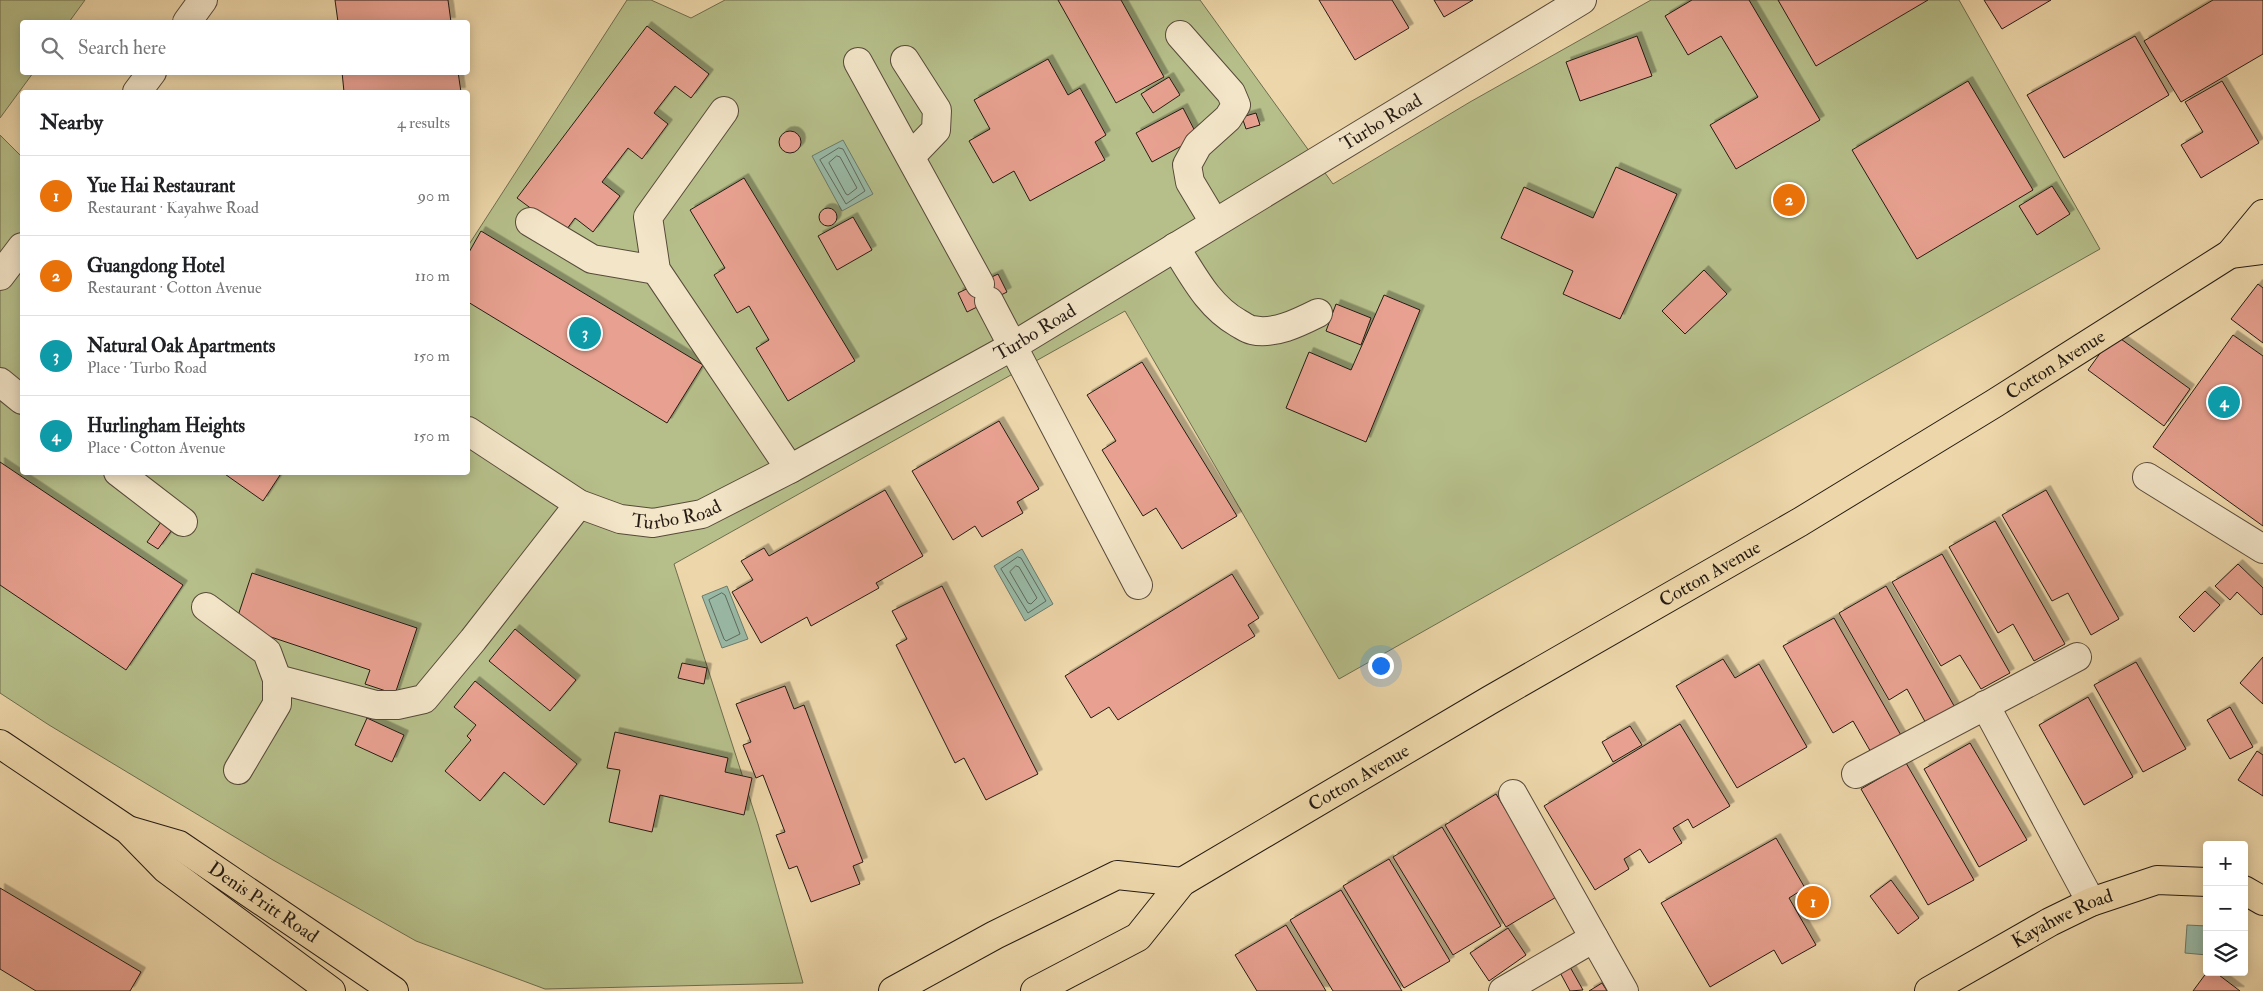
<!DOCTYPE html>
<html lang="en">
<head>
<meta charset="utf-8">
<style>
  body { margin:0; font-family:"IM FELL Double Pica",serif; background:#f2f2f2; color:#202124 }
  .controls { position:absolute; right:15px; bottom:15px; display:grid; overflow:hidden; border-radius:5px; box-shadow:0 2px 12px #0003 }
  .controls button { width:45px; height:45px; display:grid; place-items:center; padding:0; border:0; border-bottom:1px solid #e0e0e0; background:#fff; color:#202124; font:25px sans-serif }
  .you { position:absolute; left:1380px; top:665px; width:18px; height:18px; margin:-12px; border:4px solid #fff; border-radius:50%; background:#1a73e8; box-shadow:0 0 0 8px #1a73e833 }
  .badge { display:grid; place-items:center; width:32px; height:32px; border-radius:50%; background:#1a73e8; color:#fff; font-size:16px; font-weight:700 }
  .pin { position:absolute; translate:-50% -50%; border:2px solid #fff; box-shadow:0 1px 5px #0006 }
  .list { margin:0; padding:0; list-style:none }
  h2 { display:flex; justify-content:space-between; align-items:center; height:65px; margin:0; padding:0 20px; font-size:21px }
  h2 small { font-size:16px; font-weight:400; color:#757577 }
  .list li { display:grid; grid-template-columns:32px 1fr auto; gap:15px; align-items:center; box-sizing:border-box; height:80px; padding:0 20px; border-top:1px solid #e0e0e0 }
  .list b { display:block; font-size:19px; white-space:nowrap }
  .list p { margin:0; font-size:16px; white-space:nowrap; color:#757577 }
  .list em { font-size:16px; font-style:normal; color:#757577 }
  .icon { flex:none; width:28px; height:28px; fill:none; stroke:currentColor; stroke-width:2; stroke-linecap:round; stroke-linejoin:round }
  .map { position:relative; flex:none; width:2263px; height:991px; overflow:hidden }
  .search { position:absolute; background:#fff; box-shadow:0 2px 12px #0003; left:20px; top:20px; width:450px; height:55px; display:flex; align-items:center; gap:12px; box-sizing:border-box; padding:0 18px; border-radius:5px; color:#757577; font-size:19px }
  .panel { position:absolute; background:#fff; box-shadow:0 2px 12px #0003; left:20px; top:90px; width:450px; height:385px; border-radius:5px }
  .map>svg:first-child { display:block }
  .green { fill:#b6bf8a; stroke:#6e6d4f }
  .water { fill:#99baa7; stroke:#6b7a6c }
  .lines { fill:none; stroke-linecap:round; stroke-linejoin:round }
  .shore { stroke:#5f6a5e; stroke-width:1 }
  .building { fill:#e8a190; stroke:#251b14; filter:url(#shadow) }
  .minor-casing { stroke:#574a3a; stroke-width:30 }
  .major-casing { stroke:#251b14; stroke-width:30 }
  .minor { stroke:#f3e5c8; stroke-width:28 }
  .major { stroke:#edd7aa; stroke-width:28 }
  .labels { text-anchor:middle; dominant-baseline:central; stroke-width:5; stroke-linejoin:round; paint-order:stroke }
  .street-label { font-size:19px; fill:#251b14; stroke:#f3e5c8 }
</style>
</head>
<body>
<div class="map">
<svg width="2263" height="991" viewBox="0 0 2263 991">
  <defs>
    <filter id="shadow"><feDropShadow dx="4.5" dy="-4.5" stdDeviation="0" flood-color="#0004"/></filter>
  </defs>
  <rect width="100%" height="100%" fill="#edd7aa"/>
  <filter id="stains"><feTurbulence type="fractalNoise" baseFrequency=".004" numOctaves="4"/><feColorMatrix values="0 0 0 0 .2 0 0 0 0 .09 0 0 0 0 .02 0 0 0 .5 -.17"/></filter>
  <radialGradient id="worn" r=".72"><stop offset=".6" stop-color="#630" stop-opacity="0"/><stop offset="1" stop-color="#630" stop-opacity=".3"/></radialGradient>
  <g class="green">
    <path d="M 0,0 L 85,0 L 69,22 L 22,22 L 22,72 L 33,73 L 0,118 Z"/>
    <path d="M 627,0 L 651,0 L 691,18 L 725,0 L 1200,0 L 1333,184 L 1470,102 L 1651,0 L 1959,0 L 2100,249 L 1339,679 L 1125,311 L 674,564 L 758,824 L 803,983 L 545,989 L 416,941 L 273,860 L 49,725 L 0,693 L 0,135 L 22,157 L 22,472 L 468,472 L 468,246 Z"/>
  </g>
  <g class="water">
    <path d="M 843,140 L 873,194 L 842,211 L 812,156 Z"/>
    <path d="M 1022,549 L 1053,604 L 1025,621 L 994,566 Z"/>
    <path d="M 727,586 L 748,639 L 722,648 L 702,596 Z"/>
    <path d="M 2187,925 L 2207,926 L 2207,955 L 2185,953 Z"/>
  </g>
  <g class="lines">
    <g class="shore">
      <path d="M 839,148 L 843,149 L 865,191 L 846,204 L 820,160 Z"/>
      <path d="M 837,156 L 840,157 L 857,188 L 848,195 L 846,194 L 829,163 Z"/>
      <path d="M 1018,557 L 1021,558 L 1046,601 L 1028,613 L 1001,569 Z"/>
      <path d="M 1016,566 L 1019,567 L 1037,598 L 1031,604 L 1028,603 L 1010,572 Z"/>
      <path d="M 722,593 L 725,595 L 740,634 L 726,641 L 724,639 L 709,600 Z"/>
    </g>
  </g>
  <g class="building">
    <path d="M 335,0 L 448,0 L 451,22 L 338,22 Z"/>
    <path d="M 1058,0 L 1121,0 L 1164,77 L 1116,103 Z"/>
    <path d="M 1319,0 L 1392,0 L 1409,28 L 1355,60 Z"/>
    <path d="M 1434,0 L 1473,0 L 1444,17 Z"/>
    <path d="M 1692,0 L 1749,0 L 1820,120 L 1736,169 L 1710,125 L 1758,97 L 1721,36 L 1688,55 L 1665,16 Z"/>
    <path d="M 1778,0 L 1928,0 L 1816,66 Z"/>
    <path d="M 1984,0 L 2051,0 L 2002,29 Z"/>
    <path d="M 2213,0 L 2263,0 L 2263,54 L 2181,102 L 2144,41 Z"/>
    <path d="M 647,26 L 709,74 L 691,98 L 675,86 L 654,113 L 668,124 L 642,159 L 628,148 L 602,182 L 620,196 L 593,232 L 575,218 L 564,233 L 517,198 Z"/>
    <path d="M 1637,36 L 1652,76 L 1580,101 L 1566,62 Z"/>
    <path d="M 2135,36 L 2169,95 L 2064,158 L 2027,95 Z"/>
    <path d="M 1048,59 L 1068,95 L 1080,88 L 1106,135 L 1095,142 L 1105,160 L 1030,201 L 1014,171 L 993,183 L 969,141 L 990,129 L 974,100 Z"/>
    <path d="M 342,72 L 458,72 L 461,92 L 344,92 Z"/>
    <path d="M 1169,77 L 1180,95 L 1153,113 L 1141,94 Z"/>
    <path d="M 1968,81 L 2033,190 L 1917,259 L 1852,150 Z"/>
    <path d="M 2222,81 L 2259,143 L 2201,178 L 2181,145 L 2203,132 L 2185,102 Z"/>
    <path d="M 1183,108 L 1198,137 L 1152,162 L 1136,133 Z"/>
    <path d="M 1256,113 L 1260,125 L 1246,129 L 1242,117 Z"/>
    <circle cx="790" cy="142" r="11"/>
    <path d="M 1616,167 L 1677,194 L 1620,319 L 1563,294 L 1573,271 L 1501,238 L 1524,187 L 1593,218 Z"/>
    <path d="M 744,178 L 855,361 L 788,401 L 756,348 L 769,340 L 749,306 L 737,313 L 714,275 L 725,268 L 690,210 Z"/>
    <path d="M 2052,186 L 2070,214 L 2037,235 L 2019,206 Z"/>
    <circle cx="828" cy="217" r="9"/>
    <path d="M 853,217 L 872,250 L 837,270 L 818,236 Z"/>
    <path d="M 481,231 L 703,365 L 667,423 L 468,302 L 468,254 Z"/>
    <path d="M 1704,270 L 1727,294 L 1685,334 L 1662,311 Z"/>
    <path d="M 998,274 L 1007,292 L 967,312 L 958,293 Z"/>
    <path d="M 2258,284 L 2263,288 L 2263,343 L 2231,319 Z"/>
    <path d="M 1384,295 L 1420,310 L 1366,442 L 1286,408 L 1309,352 L 1351,370 Z"/>
    <path d="M 1336,304 L 1371,318 L 1361,345 L 1326,331 Z"/>
    <path d="M 2114,334 L 2190,389 L 2164,426 L 2088,370 Z"/>
    <path d="M 2233,335 L 2263,356 L 2263,526 L 2153,447 Z"/>
    <path d="M 1142,362 L 1237,516 L 1182,549 L 1156,508 L 1143,516 L 1102,450 L 1116,441 L 1087,395 Z"/>
    <path d="M 999,421 L 1039,489 L 1017,502 L 1023,513 L 982,537 L 975,526 L 953,540 L 912,471 Z"/>
    <path d="M 0,462 L 183,585 L 126,670 L 0,585 Z"/>
    <path d="M 222,472 L 282,472 L 263,501 Z"/>
    <path d="M 885,490 L 923,556 L 876,583 L 879,588 L 811,626 L 807,617 L 761,643 L 732,592 L 753,580 L 741,561 L 764,548 L 769,556 Z"/>
    <path d="M 2046,490 L 2119,619 L 2091,635 L 2068,593 L 2052,601 L 2002,515 Z"/>
    <path d="M 1995,521 L 2065,644 L 2034,661 L 2013,624 L 1998,633 L 1949,547 Z"/>
    <path d="M 161,522 L 172,530 L 158,549 L 147,542 Z"/>
    <path d="M 1942,554 L 2010,673 L 1981,689 L 1960,655 L 1941,666 L 1892,582 Z"/>
    <path d="M 2238,564 L 2263,588 L 2263,614 L 2261,615 L 2237,592 L 2230,600 L 2215,586 Z"/>
    <path d="M 252,573 L 417,628 L 395,694 L 365,684 L 370,670 L 235,625 Z"/>
    <path d="M 1232,574 L 1259,618 L 1248,625 L 1255,636 L 1118,720 L 1109,707 L 1091,718 L 1065,676 Z"/>
    <path d="M 942,586 L 1038,774 L 986,800 L 964,758 L 955,763 L 896,645 L 907,639 L 892,611 Z"/>
    <path d="M 1886,586 L 1957,711 L 1928,727 L 1907,689 L 1889,700 L 1839,613 Z"/>
    <path d="M 2205,591 L 2220,605 L 2194,632 L 2179,617 Z"/>
    <path d="M 1834,618 L 1902,737 L 1872,754 L 1853,721 L 1833,733 L 1783,646 Z"/>
    <path d="M 515,629 L 576,680 L 550,711 L 489,661 Z"/>
    <path d="M 2263,657 L 2263,704 L 2240,683 Z"/>
    <path d="M 1723,659 L 1735,678 L 1759,664 L 1807,747 L 1737,788 L 1676,686 Z"/>
    <path d="M 2136,662 L 2186,749 L 2143,772 L 2094,685 Z"/>
    <path d="M 682,663 L 707,668 L 704,684 L 678,678 Z"/>
    <path d="M 475,681 L 577,764 L 544,805 L 504,772 L 480,801 L 445,771 L 471,740 L 467,736 L 476,725 L 454,707 Z"/>
    <path d="M 785,686 L 794,709 L 804,705 L 863,862 L 853,866 L 860,884 L 811,902 L 797,866 L 789,869 L 776,835 L 785,832 L 763,775 L 756,778 L 743,745 L 751,742 L 736,704 Z"/>
    <path d="M 2088,697 L 2133,777 L 2084,805 L 2039,725 Z"/>
    <path d="M 2230,707 L 2253,747 L 2230,759 L 2207,720 Z"/>
    <path d="M 367,718 L 404,735 L 392,762 L 355,745 Z"/>
    <path d="M 1680,724 L 1730,806 L 1693,828 L 1688,819 L 1673,828 L 1682,843 L 1649,863 L 1640,849 L 1624,859 L 1629,869 L 1595,890 L 1544,806 Z"/>
    <path d="M 1630,726 L 1642,745 L 1613,762 L 1602,742 Z"/>
    <path d="M 615,732 L 728,758 L 725,772 L 752,778 L 744,815 L 660,795 L 652,832 L 609,822 L 620,770 L 607,768 Z"/>
    <path d="M 1970,743 L 2027,840 L 1979,867 L 1924,769 Z"/>
    <path d="M 2257,751 L 2263,755 L 2263,796 L 2238,780 Z"/>
    <path d="M 1906,763 L 1974,880 L 1928,905 L 1861,789 Z"/>
    <path d="M 1496,794 L 1558,896 L 1506,927 L 1445,825 Z"/>
    <path d="M 1442,827 L 1501,926 L 1453,955 L 1393,857 Z"/>
    <path d="M 1776,838 L 1805,888 L 1789,898 L 1816,945 L 1782,964 L 1774,950 L 1710,987 L 1661,903 Z"/>
    <path d="M 1389,859 L 1450,961 L 1404,988 L 1343,886 Z"/>
    <path d="M 1891,880 L 1919,918 L 1898,934 L 1870,896 Z"/>
    <path d="M 0,888 L 141,972 L 130,991 L 36,991 L 0,969 Z"/>
    <path d="M 1341,890 L 1402,991 L 1333,991 L 1290,920 Z"/>
    <path d="M 1286,925 L 1326,991 L 1257,991 L 1235,955 Z"/>
    <path d="M 1508,928 L 1526,955 L 1489,981 L 1470,953 Z"/>
    <path d="M 1566,960 L 1583,990 L 1570,991 L 1556,965 Z"/>
    <path d="M 2207,972 L 2215,972 L 2240,991 L 2193,991 Z"/>
    <path d="M 1602,983 L 1607,991 L 1589,991 Z"/>
  </g>
  <g class="lines">
    <g class="minor-casing">
      <g id="minor">
        <path d="M 187,22 L 203,0"/>
        <path d="M 1180,35 L 1231,93 L 1236,105 L 1228,118 L 1198,145 L 1187,165 L 1190,182 L 1214,222"/>
        <path d="M 905,60 L 937,110 L 936,130 L 911,156"/>
        <path d="M 858,62 L 980,284"/>
        <path d="M 137,92 L 152,72"/>
        <path d="M 724,111 L 648,217 L 656,270 L 790,469"/>
        <path d="M 530,222 L 592,259 L 656,270"/>
        <path d="M 1175,247 C 1193,275 1208,306 1238,323 C 1242,325 1247,329 1252,330 C 1274,335 1298,323 1318,313"/>
        <path d="M 0,276 L 22,247"/>
        <path d="M 989,301 L 1138,585"/>
        <path d="M 0,382 L 22,400"/>
        <path id="s1" d="M 468,431 L 579,504 L 620,519 L 653,523 L 702,514 L 790,469 L 1013,346 L 1582,0"/>
        <path d="M 118,472 L 183,522"/>
        <path d="M 2147,477 L 2263,549"/>
        <path d="M 206,607 L 267,652 L 277,679 L 277,704 L 238,770"/>
        <path d="M 277,679 L 376,705 L 397,705 L 424,699 L 473,640 L 579,504"/>
        <path d="M 1985,705 L 2091,902"/>
        <path d="M 1856,774 L 2077,657"/>
        <path d="M 1513,794 L 1624,991"/>
        <path d="M 1503,991 L 1594,938"/>
      </g>
    </g>
    <g class="major-casing">
      <g id="major">
        <path d="M 2230,254 L 2263,250"/>
        <path d="M 0,744 L 128,830 L 166,869 L 331,991"/>
        <path id="s2" d="M 131,831 L 179,845 L 394,991"/>
        <path d="M 2244,890 L 2263,901"/>
        <path d="M 893,991 L 995,935 L 1117,875 L 1182,882"/>
        <path id="s3" d="M 1035,991 L 1138,937 L 1182,882 L 1490,700 L 1800,522 L 1995,403 L 2230,254 L 2263,214"/>
        <path id="s4" d="M 1929,991 L 2050,922 L 2091,902 L 2157,880 L 2207,882"/>
      </g>
    </g>
    <use href="#minor" class="minor"/>
    <use href="#major" class="major"/>
  </g>
  <g class="labels">
    <g class="street-label">
      <text stroke="none"><textPath href="#s1" startOffset="1044">Turbo Road</textPath></text>
      <text stroke="none"><textPath href="#s1" startOffset="639">Turbo Road</textPath></text>
      <text stroke="none"><textPath href="#s3" startOffset="1202">Cotton Avenue</textPath></text>
      <text stroke="none"><textPath href="#s1" startOffset="234">Turbo Road</textPath></text>
      <text stroke="none"><textPath href="#s3" startOffset="798">Cotton Avenue</textPath></text>
      <text stroke="none"><textPath href="#s3" startOffset="392">Cotton Avenue</textPath></text>
      <text stroke="none"><textPath href="#s2" startOffset="152">Denis Pritt Road</textPath></text>
      <text stroke="none"><textPath href="#s4" startOffset="152">Kayahwe Road</textPath></text>
    </g>
  </g>
  <rect width="100%" height="100%" filter="url(#stains)"/>
  <rect width="100%" height="100%" fill="url(#worn)"/>
</svg>
<div class="controls">
<button>+</button>
<button>−</button>
<button><svg class="icon" aria-label="layers" viewBox="0 0 24 24"><path d="M12 4l9 5-9 5-9-5zM3 14l9 5 9-5"/></svg></button>
</div>
<div class="you"></div>
<div class="pin badge" style="left:1813px;top:902px;background:#e8710a">1</div>
<div class="pin badge" style="left:1789px;top:200px;background:#e8710a">2</div>
<div class="pin badge" style="left:585px;top:333px;background:#0f9aa8">3</div>
<div class="pin badge" style="left:2224px;top:402px;background:#0f9aa8">4</div>
<div class="search"><svg class="icon" aria-label="search" viewBox="0 0 24 24"><circle cx="10" cy="10" r="6"/><path d="M15 15l6 6"/></svg>Search here</div>
<section class="panel">
<h2>Nearby<small>4 results</small></h2>
<ul class="list">
<li><span class="badge" style="background:#e8710a">1</span><div><b>Yue Hai Restaurant</b><p>Restaurant · Kayahwe Road</p></div><em>90 m</em></li>
<li><span class="badge" style="background:#e8710a">2</span><div><b>Guangdong Hotel</b><p>Restaurant · Cotton Avenue</p></div><em>110 m</em></li>
<li><span class="badge" style="background:#0f9aa8">3</span><div><b>Natural Oak Apartments</b><p>Place · Turbo Road</p></div><em>150 m</em></li>
<li><span class="badge" style="background:#0f9aa8">4</span><div><b>Hurlingham Heights</b><p>Place · Cotton Avenue</p></div><em>150 m</em></li>
</ul>
</section>
</div>
</body>
</html>
